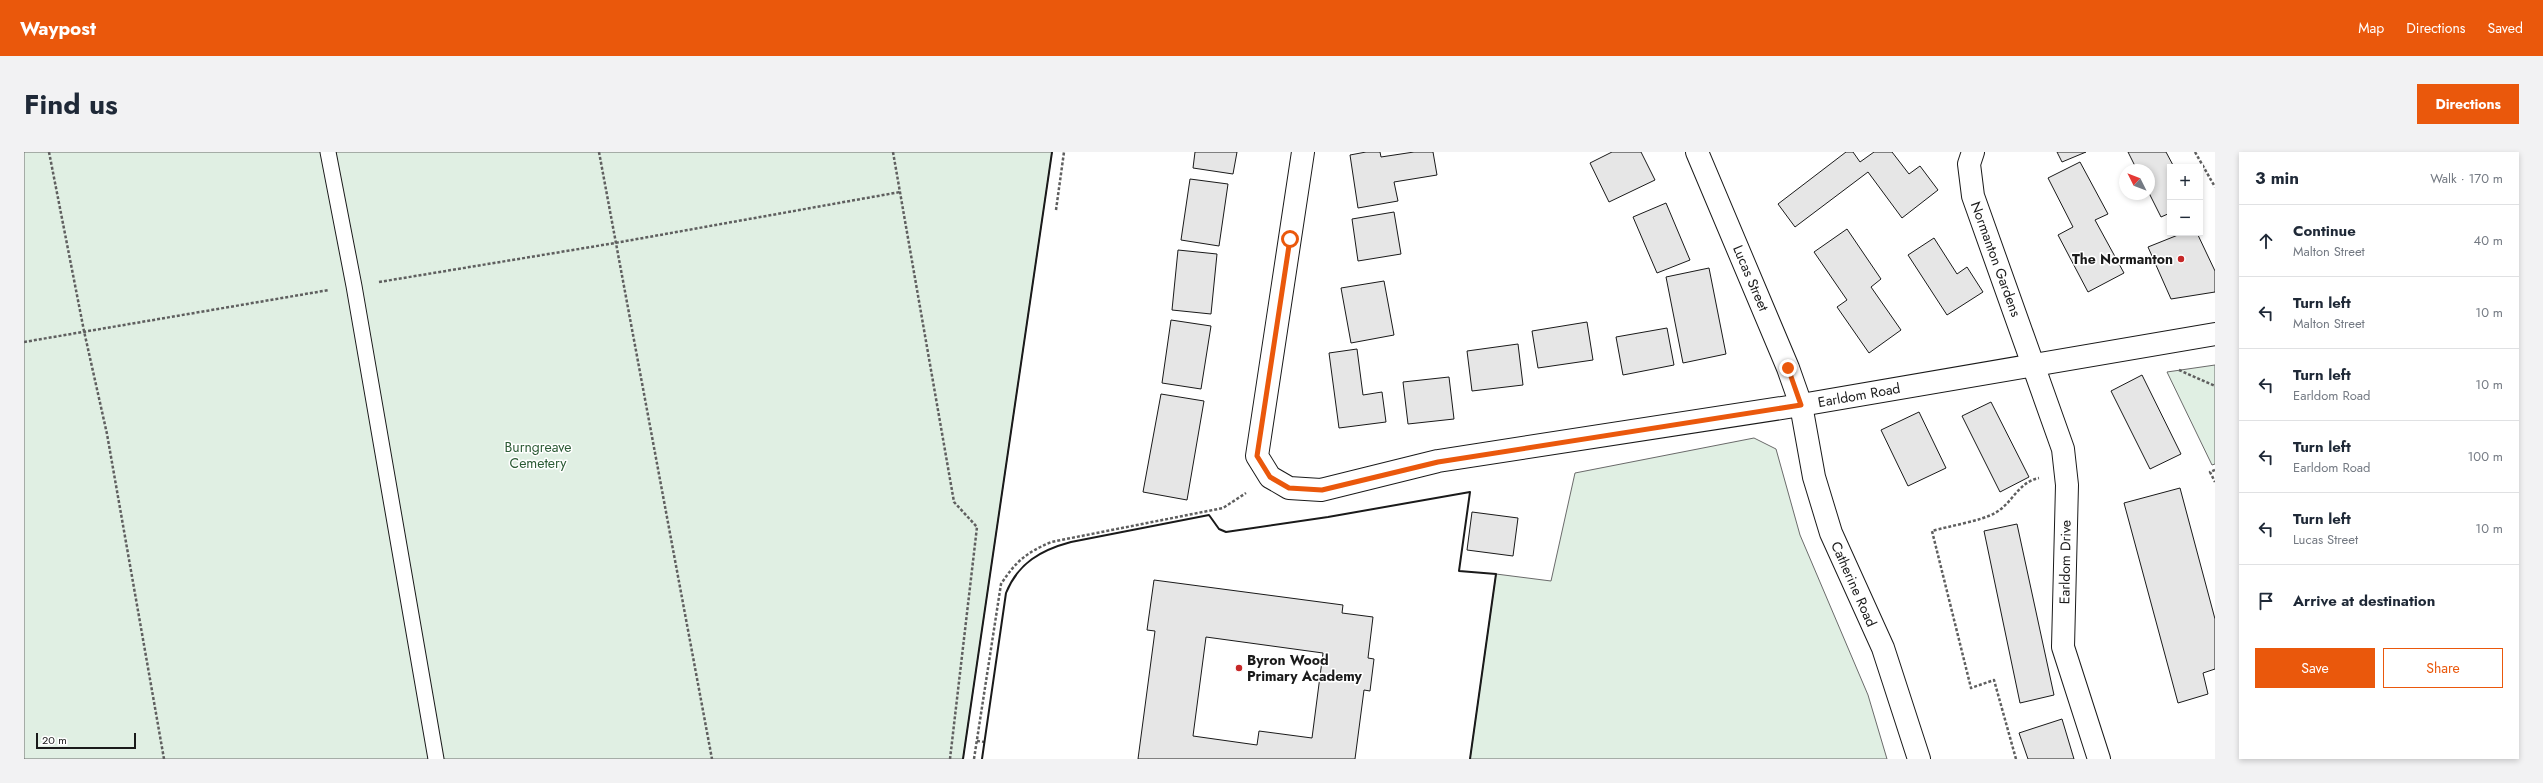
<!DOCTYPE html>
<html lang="en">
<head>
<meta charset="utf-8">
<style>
  body { margin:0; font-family:Jost,sans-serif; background:#f2f2f3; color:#1f2937 }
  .controls { position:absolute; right:12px; top:12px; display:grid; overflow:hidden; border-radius:0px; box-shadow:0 2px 6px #0003 }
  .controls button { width:36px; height:36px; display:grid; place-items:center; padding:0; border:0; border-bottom:1px solid #e0e1e3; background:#fff; color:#1f2937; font:20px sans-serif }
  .compass { position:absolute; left:2095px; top:12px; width:36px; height:36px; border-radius:50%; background:#fff; box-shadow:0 2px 6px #0003; rotate:312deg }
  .scale { position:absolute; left:12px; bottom:10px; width:100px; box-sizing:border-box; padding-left:4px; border:2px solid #1a1a1a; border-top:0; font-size:11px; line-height:14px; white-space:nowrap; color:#1a1a1a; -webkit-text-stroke:3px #fff; paint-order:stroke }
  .stop { position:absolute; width:12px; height:12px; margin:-9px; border:3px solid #ea580c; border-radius:50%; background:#fff }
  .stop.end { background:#ea580c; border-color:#fff; box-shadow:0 1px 4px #0008 }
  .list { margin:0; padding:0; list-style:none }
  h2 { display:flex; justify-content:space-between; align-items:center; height:52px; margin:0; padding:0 16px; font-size:17px }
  h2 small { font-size:13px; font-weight:400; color:#747a83 }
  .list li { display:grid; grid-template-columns:26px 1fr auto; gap:12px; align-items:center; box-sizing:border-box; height:72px; padding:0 16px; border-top:1px solid #e0e1e3 }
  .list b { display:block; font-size:15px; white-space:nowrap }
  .list p { margin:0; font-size:13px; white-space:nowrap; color:#747a83 }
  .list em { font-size:13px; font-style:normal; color:#747a83 }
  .actions { display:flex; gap:8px; padding:12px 16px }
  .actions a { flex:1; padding:9px 0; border:1px solid #ea580c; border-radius:0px; text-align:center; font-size:14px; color:#ea580c }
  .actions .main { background:#ea580c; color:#fff }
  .icon { flex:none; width:22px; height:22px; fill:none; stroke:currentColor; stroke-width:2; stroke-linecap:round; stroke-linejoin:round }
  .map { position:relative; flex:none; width:2191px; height:607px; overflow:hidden; border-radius:0px }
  header { display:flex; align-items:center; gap:24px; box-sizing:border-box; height:56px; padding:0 20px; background:#ea580c; color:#fff }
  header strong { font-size:19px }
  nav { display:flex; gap:22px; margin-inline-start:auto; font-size:14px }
  .intro { display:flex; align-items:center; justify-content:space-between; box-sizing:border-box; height:96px; padding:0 24px }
  h1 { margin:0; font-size:28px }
  .button { padding:10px 18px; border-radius:0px; background:#ea580c; color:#fff; font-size:14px; font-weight:700 }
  main { display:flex; gap:24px; padding:0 24px }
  aside { flex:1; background:#fff; border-radius:0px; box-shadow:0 2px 6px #0003 }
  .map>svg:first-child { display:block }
  .green { fill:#e0efe3; stroke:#6a6a6a }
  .building { fill:#e6e6e6; stroke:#1a1a1a; fill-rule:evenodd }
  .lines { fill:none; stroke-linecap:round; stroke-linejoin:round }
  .lane-casing { stroke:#1a1a1a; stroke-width:17 }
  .street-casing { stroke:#1a1a1a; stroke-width:24 }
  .path { stroke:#5f5f5f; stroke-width:2.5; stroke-dasharray:3 2; stroke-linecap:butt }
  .lane { stroke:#fff; stroke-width:15 }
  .street { stroke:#fff; stroke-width:22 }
  .wall { stroke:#1a1a1a; stroke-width:2 }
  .route { stroke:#ea580c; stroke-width:5 }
  .poi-dot { fill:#c62828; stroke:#fff; stroke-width:1.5 }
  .labels { text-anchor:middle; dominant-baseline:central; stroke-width:3; stroke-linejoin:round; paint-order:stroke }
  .street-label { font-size:14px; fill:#1a1a1a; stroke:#fff }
  .poi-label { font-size:14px; font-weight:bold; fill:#1a1a1a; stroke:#fff; text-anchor:end }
  .park-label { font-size:14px; fill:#2b5a34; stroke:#fff }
</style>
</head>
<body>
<header>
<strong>Waypost</strong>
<nav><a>Map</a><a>Directions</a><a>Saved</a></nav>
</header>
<div class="intro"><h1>Find us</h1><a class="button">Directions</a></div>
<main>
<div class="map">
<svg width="2191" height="607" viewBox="0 0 2191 607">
  <rect width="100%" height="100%" fill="#fff"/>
  <g class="green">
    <path d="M 0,0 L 1028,0 L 939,607 L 0,607 Z"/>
    <path d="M 2191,213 L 2191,312 L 2188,313 L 2143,220 Z"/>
    <path d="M 1730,286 L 1752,297 L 1776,383 L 1844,543 L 1863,607 L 1446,607 L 1472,422 L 1527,429 L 1551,321 Z"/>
  </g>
  <g class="building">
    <path d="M 1171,0 L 1213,0 L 1209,22 L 1169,16 Z"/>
    <path d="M 1342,0 L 1356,0 L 1357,5 L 1390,0 L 1409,0 L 1413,23 L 1370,30 L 1374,49 L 1334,56 L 1326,3 Z"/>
    <path d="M 1588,0 L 1617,0 L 1631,28 L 1585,50 L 1566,11 Z"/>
    <path d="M 1822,0 L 1829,0 L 1836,10 L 1850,0 L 1868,0 L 1885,22 L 1896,14 L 1914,38 L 1878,66 L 1844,20 L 1771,75 L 1754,52 Z"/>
    <path d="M 2033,0 L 2062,0 L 2038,10 Z"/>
    <path d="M 2104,0 L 2142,0 L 2150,15 L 2146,15 L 2146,61 L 2137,65 L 2125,41 L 2125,18 L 2113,18 Z"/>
    <path d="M 2056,10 L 2084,62 L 2071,68 L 2100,121 L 2064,140 L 2034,83 L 2049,75 L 2024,26 Z"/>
    <path d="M 1166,27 L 1204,32 L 1195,94 L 1157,88 Z"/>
    <path d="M 1642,51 L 1666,108 L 1633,121 L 1609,65 Z"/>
    <path d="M 1370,60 L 1377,102 L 1334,109 L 1328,67 Z"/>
    <path d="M 1823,77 L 1857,127 L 1847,135 L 1877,178 L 1845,201 L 1813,155 L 1823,148 L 1790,100 Z"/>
    <path d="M 2159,81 L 2173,81 L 2191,119 L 2191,140 L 2147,147 L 2124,95 Z"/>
    <path d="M 1910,86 L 1933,122 L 1943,115 L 1959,140 L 1923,163 L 1884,103 Z"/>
    <path d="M 1154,98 L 1193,102 L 1187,162 L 1148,158 Z"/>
    <path d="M 1685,116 L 1702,202 L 1659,211 L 1642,125 Z"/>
    <path d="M 1360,129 L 1370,183 L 1327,191 L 1317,136 Z"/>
    <path d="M 1147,168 L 1187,174 L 1177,237 L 1138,231 Z"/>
    <path d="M 1563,170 L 1569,208 L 1514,216 L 1508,179 Z"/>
    <path d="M 1643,176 L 1650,213 L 1599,223 L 1592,185 Z"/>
    <path d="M 1494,192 L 1499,233 L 1448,239 L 1443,199 Z"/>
    <path d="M 1333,197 L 1339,243 L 1358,240 L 1362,270 L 1315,276 L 1305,201 Z"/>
    <path d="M 2118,223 L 2157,302 L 2126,317 L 2087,239 Z"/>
    <path d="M 1425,225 L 1430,267 L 1384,272 L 1379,230 Z"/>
    <path d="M 1137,242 L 1180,249 L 1163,348 L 1119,340 Z"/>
    <path d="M 1967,250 L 2005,325 L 1976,340 L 1938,264 Z"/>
    <path d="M 1895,260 L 1922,316 L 1884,334 L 1857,278 Z"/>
    <path d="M 2156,336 L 2191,467 L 2191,517 L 2179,521 L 2184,542 L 2154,551 L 2100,351 Z"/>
    <path d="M 1448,360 L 1494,366 L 1489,404 L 1443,398 Z"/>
    <path d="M 1993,372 L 2030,543 L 1996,551 L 1960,379 Z"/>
    <path d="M 1130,428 L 1319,453 L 1318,461 L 1349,465 L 1344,506 L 1350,507 L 1346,539 L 1340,538 L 1331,607 L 1114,607 L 1131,479 L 1123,478 ZM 1182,485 L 1299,501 L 1288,586 L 1235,579 L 1233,593 L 1169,584 Z"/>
    <path d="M 2038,567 L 2050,607 L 2004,607 L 1995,581 Z"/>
  </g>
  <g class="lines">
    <g class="lane-casing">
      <path id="lane" d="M 304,0 L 330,134 L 412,607"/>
    </g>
    <g class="street-casing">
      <g id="street">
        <path d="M 1279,0 L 1233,304 L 1246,325 L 1265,336 L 1297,338 L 1414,309 L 1777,253 L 2191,182"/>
        <path d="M 1673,0 L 1764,216 L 1777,253 L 1790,325 L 1807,381 L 1859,496 L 1895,607"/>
        <path d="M 1949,0 L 1945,12 L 1949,44 L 2039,297 L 2043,333 L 2039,495 L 2075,607"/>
      </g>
    </g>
    <g class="path">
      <path d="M 25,0 L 60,179 L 83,282 L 140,607"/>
      <path d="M 575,0 L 688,607"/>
      <path d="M 869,0 L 930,350 L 953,375 L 926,607"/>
      <path d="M 2171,0 L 2191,35"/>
      <path d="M 1032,58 L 1040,0"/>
      <path d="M 355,130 L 591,91 L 876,40"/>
      <path d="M 0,190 L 305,138"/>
      <path d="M 2155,218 L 2191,234"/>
      <path d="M 2191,318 L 2186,320 L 2191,330"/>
      <path d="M 953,589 L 961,590"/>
      <path d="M 950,607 L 977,432 C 992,409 1002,401 1027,390 L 1199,356 L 1222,341"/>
      <path d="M 1992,607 L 1970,528 L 1947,536 L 1908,379 C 1925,374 1957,369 1971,361 C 1988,352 1994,330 2015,326"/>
    </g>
    <use href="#lane" class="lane"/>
    <use href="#street" class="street"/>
    <g class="wall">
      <path d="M 939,607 L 1028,0"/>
      <path d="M 958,607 L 982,441 C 994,411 1017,398 1047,390 L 1185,363 L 1195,377 L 1202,380 L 1304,365 L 1446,340 L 1435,419 L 1472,422 L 1446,607"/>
    </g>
  </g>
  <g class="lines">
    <path class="route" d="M 1266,87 L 1233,304 L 1246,325 L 1265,336 L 1298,338 L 1414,310 L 1777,253 L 1764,216"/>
  </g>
  <g class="poi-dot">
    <circle cx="2157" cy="107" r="4"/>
    <circle cx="1215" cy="516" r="4"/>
  </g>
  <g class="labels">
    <g class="street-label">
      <text transform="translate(1972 107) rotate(70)">Normanton Gardens</text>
      <text transform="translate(1727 126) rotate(67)">Lucas Street</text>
      <text transform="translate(1835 243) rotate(-10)">Earldom Road</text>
      <text transform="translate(2041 410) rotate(-89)">Earldom Drive</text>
      <text transform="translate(1830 432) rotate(66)">Catherine Road</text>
    </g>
    <g class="poi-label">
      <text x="2149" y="107">The Normanton</text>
      <text x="1223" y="508" text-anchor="start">Byron Wood<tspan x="1223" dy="16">Primary Academy</tspan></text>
    </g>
    <g class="park-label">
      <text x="514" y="295">Burngreave<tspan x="514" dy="16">Cemetery</tspan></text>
    </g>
  </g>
</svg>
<div class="controls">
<button>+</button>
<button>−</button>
</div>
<svg class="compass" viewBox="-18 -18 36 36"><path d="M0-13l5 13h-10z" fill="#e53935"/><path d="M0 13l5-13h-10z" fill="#747a83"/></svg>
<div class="scale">20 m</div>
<div class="stop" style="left:1266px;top:87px"></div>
<div class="stop end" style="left:1764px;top:216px"></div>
</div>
<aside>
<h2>3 min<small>Walk · 170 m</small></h2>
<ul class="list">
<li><svg class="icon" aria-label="ahead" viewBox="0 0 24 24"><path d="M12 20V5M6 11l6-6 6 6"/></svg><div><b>Continue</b><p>Malton Street</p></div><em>40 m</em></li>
<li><svg class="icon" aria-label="left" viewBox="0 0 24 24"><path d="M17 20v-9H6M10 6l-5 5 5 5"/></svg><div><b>Turn left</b><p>Malton Street</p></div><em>10 m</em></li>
<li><svg class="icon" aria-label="left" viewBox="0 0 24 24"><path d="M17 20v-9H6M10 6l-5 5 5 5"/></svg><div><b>Turn left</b><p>Earldom Road</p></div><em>10 m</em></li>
<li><svg class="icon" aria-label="left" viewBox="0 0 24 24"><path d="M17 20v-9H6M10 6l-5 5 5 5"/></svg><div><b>Turn left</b><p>Earldom Road</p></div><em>100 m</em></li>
<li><svg class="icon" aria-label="left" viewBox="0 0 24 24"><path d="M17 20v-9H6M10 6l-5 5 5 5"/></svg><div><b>Turn left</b><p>Lucas Street</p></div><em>10 m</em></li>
<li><svg class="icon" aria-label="arrive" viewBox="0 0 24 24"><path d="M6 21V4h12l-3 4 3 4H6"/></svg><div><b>Arrive at destination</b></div></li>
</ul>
<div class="actions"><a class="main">Save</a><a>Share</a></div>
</aside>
</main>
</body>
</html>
